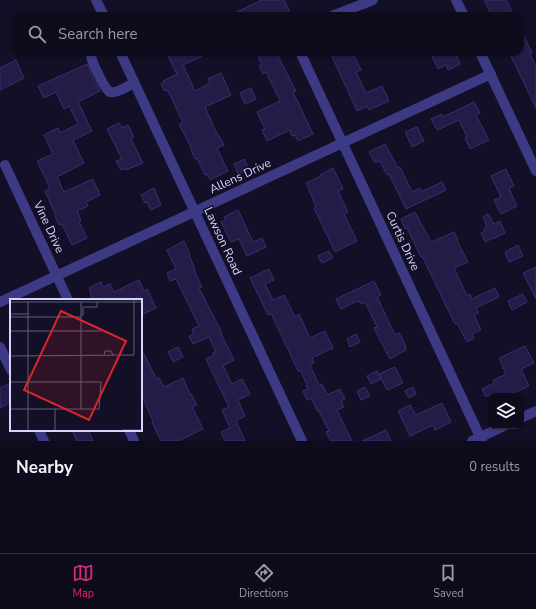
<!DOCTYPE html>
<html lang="en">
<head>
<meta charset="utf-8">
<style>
  body { margin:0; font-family:"Nunito Sans",sans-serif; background:#171425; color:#f1f3f6 }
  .controls { position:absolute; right:12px; bottom:12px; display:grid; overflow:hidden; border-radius:8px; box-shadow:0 1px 3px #0004 }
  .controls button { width:36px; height:36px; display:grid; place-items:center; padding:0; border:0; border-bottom:1px solid #2e2b3b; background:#0e0b1c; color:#f1f3f6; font:20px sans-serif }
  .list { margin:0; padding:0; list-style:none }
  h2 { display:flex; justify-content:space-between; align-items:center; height:52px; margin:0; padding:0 16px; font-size:17px }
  h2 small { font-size:13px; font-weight:400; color:#9b9ba3 }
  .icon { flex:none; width:22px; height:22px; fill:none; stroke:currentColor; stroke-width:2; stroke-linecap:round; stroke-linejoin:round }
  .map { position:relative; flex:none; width:536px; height:441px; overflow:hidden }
  .search { position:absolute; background:#0e0b1c; box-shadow:0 1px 3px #0004; left:12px; right:12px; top:12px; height:44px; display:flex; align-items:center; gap:10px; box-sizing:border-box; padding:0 14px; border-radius:12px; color:#9b9ba3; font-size:15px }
  .sheet { height:112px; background:#0e0b1c }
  nav { display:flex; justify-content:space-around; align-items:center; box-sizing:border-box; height:56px; border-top:1px solid #2e2b3b; background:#0e0b1c; font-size:11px; color:#9b9ba3 }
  nav a { display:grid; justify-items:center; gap:2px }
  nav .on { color:#db2777 }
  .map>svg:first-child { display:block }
  .building { fill:#241b47; stroke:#3b2d73 }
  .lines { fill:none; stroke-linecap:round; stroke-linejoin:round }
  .minor { stroke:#3d3a85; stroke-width:10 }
  .labels { text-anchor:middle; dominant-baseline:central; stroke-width:3; stroke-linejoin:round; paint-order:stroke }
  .street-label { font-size:12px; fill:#d9d4ff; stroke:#130f26 }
  .inset-road { fill:none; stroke:#625e7d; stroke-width:1 }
  .view { fill:#d62828; fill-opacity:0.15; stroke:#d62828; stroke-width:2 }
  .inset-edge { fill:none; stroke:#d9d4ff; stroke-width:2 }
</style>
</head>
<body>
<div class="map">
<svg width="536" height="441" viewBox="0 0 536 441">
  <rect width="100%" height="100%" fill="#130f26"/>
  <g class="building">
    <path d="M 262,0 L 284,0 L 291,14 L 286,16 L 228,16 Z"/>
    <path d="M 484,0 L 506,0 L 514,16 L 492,16 Z"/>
    <path d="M 520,28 L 532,53 L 530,54 L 536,66 L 536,108 L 509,52 L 520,52 Z"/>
    <path d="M 166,52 L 211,52 L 183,65 L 195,91 L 210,83 L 208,79 L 221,73 L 231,95 L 205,107 L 217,134 L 218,134 L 224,145 L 217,148 L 228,171 L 210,180 L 207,174 L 205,175 L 197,158 L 195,159 L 190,147 L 191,147 L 179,124 L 183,122 L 170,95 L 167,90 L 165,91 L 161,84 L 164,83 L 163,81 L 177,74 Z"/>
    <path d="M 256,52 L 276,52 L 296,91 L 293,92 L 313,134 L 298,141 L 295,135 L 292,136 L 290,130 L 267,141 L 262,130 L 265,129 L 257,112 L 280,101 L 266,72 L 263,74 L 259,66 L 262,65 Z"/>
    <path d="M 330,52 L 352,52 L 361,70 L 356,72 L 366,93 L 382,86 L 389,101 L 369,110 L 367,106 L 357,111 Z"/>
    <path d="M 430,52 L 455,52 L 460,64 L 448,70 L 446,65 L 438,69 Z"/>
    <path d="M 16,60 L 24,78 L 0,90 L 0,68 Z"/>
    <path d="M 87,64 L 93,78 L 100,91 L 78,102 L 92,131 L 73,140 L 84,163 L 57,177 L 64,192 L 93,179 L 100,195 L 86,202 L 88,206 L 77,211 L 81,221 L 79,222 L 87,238 L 72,245 L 62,224 L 59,225 L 55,217 L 56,216 L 45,191 L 50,188 L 37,161 L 53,154 L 44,135 L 58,128 L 60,133 L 78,124 L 69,106 L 64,109 L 56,92 L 44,98 L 38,86 Z"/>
    <path d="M 251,88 L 256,99 L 245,104 L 240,93 Z"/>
    <path d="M 474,102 L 480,113 L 476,115 L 489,140 L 470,149 L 465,138 L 467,137 L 459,120 L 437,130 L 431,119 L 442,114 L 443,117 Z"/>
    <path d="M 119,123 L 122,128 L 128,125 L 134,137 L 131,139 L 143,163 L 126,170 L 125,168 L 121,170 L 116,161 L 122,159 L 107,129 Z"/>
    <path d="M 417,127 L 424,141 L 412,147 L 405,132 Z"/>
    <path d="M 385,144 L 398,168 L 400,167 L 412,192 L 420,188 L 421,192 L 442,182 L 446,190 L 406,209 L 389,174 L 387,175 L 380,161 L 375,163 L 369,152 Z"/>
    <path d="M 244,159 L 249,169 L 238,174 L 234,164 Z"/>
    <path d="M 333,168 L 343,189 L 338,191 L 348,212 L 344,214 L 357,241 L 335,252 L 314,208 L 316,206 L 306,183 L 321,176 L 320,175 Z"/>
    <path d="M 506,169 L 514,186 L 509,188 L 517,206 L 501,214 L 494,200 L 501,197 L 491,176 Z"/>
    <path d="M 154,188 L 161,205 L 151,210 L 147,202 L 145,203 L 141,195 Z"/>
    <path d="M 238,210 L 253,242 L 262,238 L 266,247 L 247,256 L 239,239 L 231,242 L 221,222 L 226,220 L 224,217 Z"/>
    <path d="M 415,212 L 431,242 L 454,232 L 458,240 L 457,241 L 468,262 L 454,268 L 467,296 L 470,294 L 472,299 L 495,288 L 499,297 L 476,308 L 479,313 L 474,315 L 481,330 L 472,334 L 474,338 L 467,342 L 457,323 L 455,324 L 452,318 L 422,256 L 421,257 L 407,228 L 405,229 L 401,219 Z"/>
    <path d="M 488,214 L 494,224 L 500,221 L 505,233 L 493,239 L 493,238 L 485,242 L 481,233 L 485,231 L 484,229 L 487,227 L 483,217 Z"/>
    <path d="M 184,241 L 190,255 L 189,255 L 195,269 L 194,270 L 202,287 L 199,288 L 222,333 L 221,334 L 234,360 L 223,366 L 232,384 L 242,379 L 250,394 L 238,400 L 245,416 L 236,421 L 245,441 L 225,441 L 221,432 L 230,428 L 222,410 L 229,407 L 206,359 L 214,355 L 213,353 L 216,352 L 209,337 L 193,344 L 189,336 L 194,334 L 192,329 L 199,326 L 176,279 L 170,281 L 167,273 L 176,269 L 167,250 Z"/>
    <path d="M 518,245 L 523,256 L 509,262 L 505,252 Z"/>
    <path d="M 329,251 L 333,258 L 322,263 L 318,256 Z"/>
    <path d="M 536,267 L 536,299 L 523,273 Z"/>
    <path d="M 269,269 L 274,280 L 265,284 L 273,300 L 284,295 L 295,317 L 299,314 L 310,338 L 325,331 L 333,348 L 312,358 L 314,363 L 310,365 L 319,385 L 322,384 L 327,395 L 340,389 L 345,399 L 341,401 L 344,407 L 337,410 L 352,441 L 331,441 L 326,432 L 329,431 L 319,411 L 318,412 L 311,398 L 307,400 L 303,391 L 308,389 L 306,386 L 307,385 L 300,370 L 298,371 L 271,313 L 268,315 L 250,278 Z"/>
    <path d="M 139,280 L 144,291 L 147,289 L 156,308 L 141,315 L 141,296 L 132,300 L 93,300 L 90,293 L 91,292 L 89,288 L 101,282 L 103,287 L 110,284 L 114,292 Z"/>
    <path d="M 374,281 L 381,295 L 377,297 L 395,335 L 399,333 L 406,346 L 405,347 L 406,350 L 390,359 L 374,328 L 377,327 L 365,302 L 361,304 L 359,301 L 356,302 L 355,302 L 341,309 L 336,299 Z"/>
    <path d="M 523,294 L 527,302 L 512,310 L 508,301 Z"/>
    <path d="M 356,334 L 360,342 L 350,347 L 347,339 Z"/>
    <path d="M 525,346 L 534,363 L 521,369 L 529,386 L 507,396 L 485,396 L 482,389 L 494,383 L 493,380 L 506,374 L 499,358 Z"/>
    <path d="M 178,347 L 183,357 L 173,362 L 168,352 Z"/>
    <path d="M 141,348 L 156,378 L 157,379 L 159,378 L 164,387 L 183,378 L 190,394 L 191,394 L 197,405 L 192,407 L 203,429 L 178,441 L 161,441 L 152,422 L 153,421 L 141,394 Z"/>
    <path d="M 395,367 L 403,383 L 387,390 L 379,374 Z"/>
    <path d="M 377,371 L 381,379 L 371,384 L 367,376 Z"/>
    <path d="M 11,383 L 11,402 L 0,408 L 0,388 Z"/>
    <path d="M 365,387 L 370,396 L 361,400 L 357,391 Z"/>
    <path d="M 413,387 L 416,394 L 409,398 L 405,391 Z"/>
    <path d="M 442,403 L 451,422 L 435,430 L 433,425 L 410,436 L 398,411 L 410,405 L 416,415 Z"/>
    <path d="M 72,430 L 88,430 L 93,441 L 77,441 Z"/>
    <path d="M 386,430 L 391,441 L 362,441 Z"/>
  </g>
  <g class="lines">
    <g class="minor">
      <path d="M 96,0 L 104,16"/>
      <path d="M 456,0 L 464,16"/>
      <path d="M 332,16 L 373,0"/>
      <path d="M 91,52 C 91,53 91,54 91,55 C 91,61 105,90 110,92 C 116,94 129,85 134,83"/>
      <path d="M 120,52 L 302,441"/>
      <path d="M 300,52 L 482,441"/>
      <path d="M 480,52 L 536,171"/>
      <path d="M 5,165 L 68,300"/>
      <path d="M 0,302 L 491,74"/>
      <path d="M 0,347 L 11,370"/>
      <path d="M 521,418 L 536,411"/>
      <path d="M 39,430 L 44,441"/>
      <path d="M 129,430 L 134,441"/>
      <path d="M 472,441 L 504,426"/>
    </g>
  </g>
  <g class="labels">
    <g class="street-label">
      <text transform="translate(240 176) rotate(-25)">Allens Drive</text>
      <text transform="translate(49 227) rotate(65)">Vine Drive</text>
      <text transform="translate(223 241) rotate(65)">Lawson Road</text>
      <text transform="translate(403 241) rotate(65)">Curtis Drive</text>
    </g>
  </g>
  <g transform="translate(10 299)">
    <rect width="132" height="132" fill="#130f26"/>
    <path d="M 0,0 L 132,0 L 132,2 L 0,1 Z" fill="#12302f"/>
    <path class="inset-road" d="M 0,3 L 132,3M 0,15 L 18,15M 71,16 L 73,16 L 73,8 L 87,8 L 87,3M 0,18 L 71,18M 0,32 L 91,32M 94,56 L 95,52 L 101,52 L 103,56M 0,57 L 124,56 L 124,0M 0,83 L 91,83 L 89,110 L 0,110M 71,110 L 71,3M 112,131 L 132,131M 18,132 L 18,3M 45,132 L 45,110"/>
    <path class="view" d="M 51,12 L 116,42 L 79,121 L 14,91 Z"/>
    <rect width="132" height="132" class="inset-edge"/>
  </g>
</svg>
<div class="controls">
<button><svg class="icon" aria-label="layers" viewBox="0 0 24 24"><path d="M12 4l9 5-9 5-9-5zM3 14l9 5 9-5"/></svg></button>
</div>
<div class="search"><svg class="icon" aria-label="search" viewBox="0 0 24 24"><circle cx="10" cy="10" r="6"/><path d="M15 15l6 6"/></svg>Search here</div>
</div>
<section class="sheet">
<h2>Nearby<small>0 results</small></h2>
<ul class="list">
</ul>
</section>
<nav>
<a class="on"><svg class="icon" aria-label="map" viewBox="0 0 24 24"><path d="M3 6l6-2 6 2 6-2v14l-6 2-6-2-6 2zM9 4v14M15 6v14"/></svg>Map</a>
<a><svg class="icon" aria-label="directions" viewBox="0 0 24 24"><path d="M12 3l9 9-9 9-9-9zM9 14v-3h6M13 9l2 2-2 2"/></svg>Directions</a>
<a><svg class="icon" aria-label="saved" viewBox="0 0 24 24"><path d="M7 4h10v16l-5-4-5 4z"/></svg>Saved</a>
</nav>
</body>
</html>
